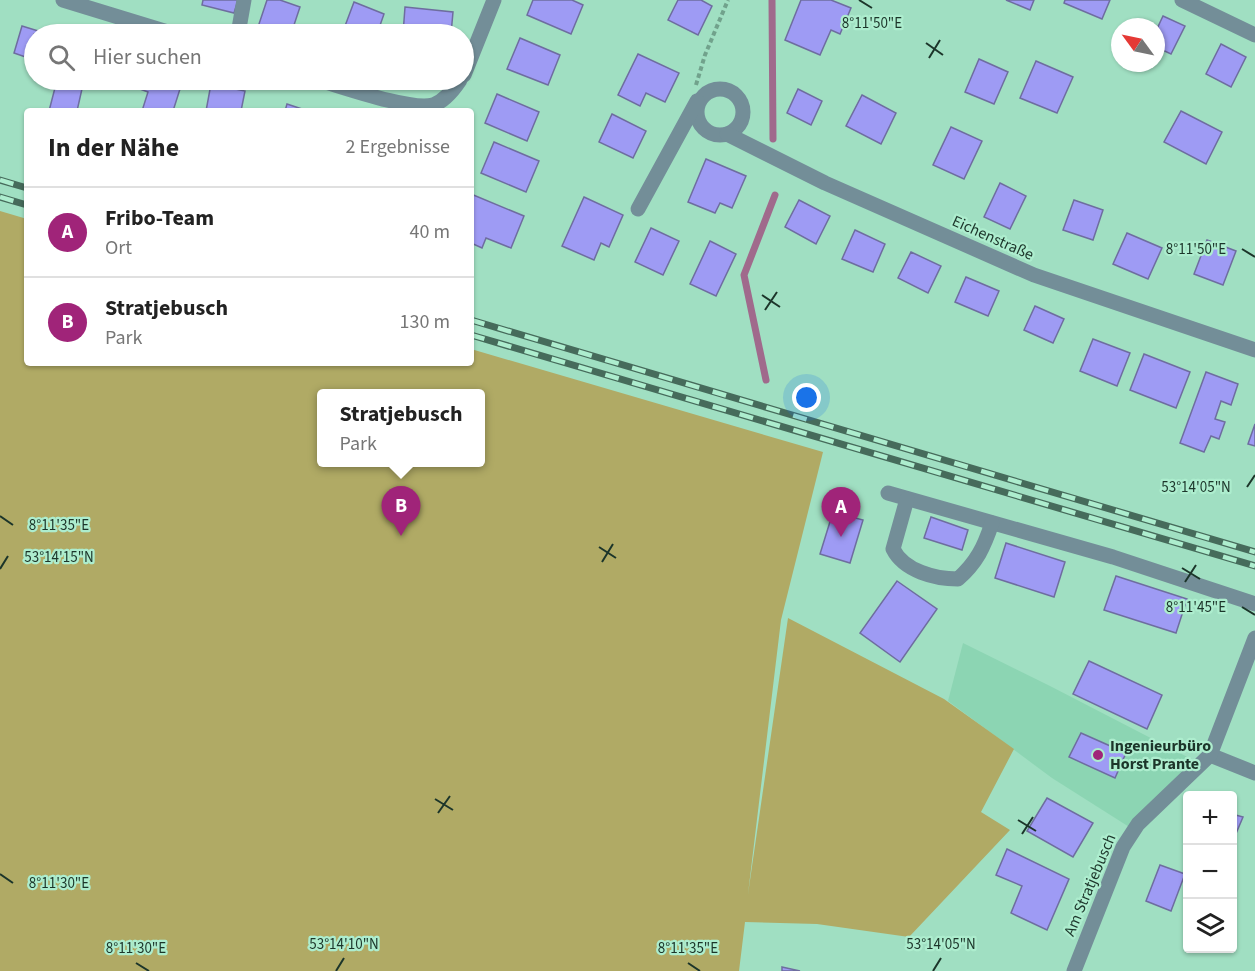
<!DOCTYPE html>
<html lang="de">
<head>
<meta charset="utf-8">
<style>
  body { margin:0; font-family:"Source Sans 3",sans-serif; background:#f6f6f6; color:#222 }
  .controls { position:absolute; right:18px; bottom:18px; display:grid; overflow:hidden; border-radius:6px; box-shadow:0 2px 4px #0004 }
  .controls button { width:54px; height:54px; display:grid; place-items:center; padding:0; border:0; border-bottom:2px solid #e0e0e0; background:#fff; color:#222; font:30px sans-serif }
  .compass { position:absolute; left:1111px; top:18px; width:54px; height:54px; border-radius:50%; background:#fff; box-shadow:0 2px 4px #0004; rotate:303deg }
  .you { position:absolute; left:807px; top:398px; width:21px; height:21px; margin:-15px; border:4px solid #fff; border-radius:50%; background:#1a73e8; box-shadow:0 0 0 9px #1a73e833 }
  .badge { display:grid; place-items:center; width:39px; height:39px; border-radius:50%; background:#a02479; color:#fff; font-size:20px; font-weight:700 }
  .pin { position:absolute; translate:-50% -50px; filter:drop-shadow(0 2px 3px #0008) }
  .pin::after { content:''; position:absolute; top:32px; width:21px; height:18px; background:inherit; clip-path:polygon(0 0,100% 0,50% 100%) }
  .popup { position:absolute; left:317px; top:389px; width:168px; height:78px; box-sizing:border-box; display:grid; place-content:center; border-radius:6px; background:#fff; filter:drop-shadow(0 2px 4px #0005); font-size:20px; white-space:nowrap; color:#767676 }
  .popup b { font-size:22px; color:#222 }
  .popup::after { content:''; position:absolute; left:50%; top:100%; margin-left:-12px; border:12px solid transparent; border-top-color:#fff }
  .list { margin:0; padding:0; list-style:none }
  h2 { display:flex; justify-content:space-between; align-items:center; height:78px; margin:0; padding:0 24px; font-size:26px }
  h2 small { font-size:20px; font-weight:400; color:#767676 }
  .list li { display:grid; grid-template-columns:39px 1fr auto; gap:18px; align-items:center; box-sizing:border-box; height:90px; padding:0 24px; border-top:2px solid #e0e0e0 }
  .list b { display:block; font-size:22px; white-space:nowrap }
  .list p { margin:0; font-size:20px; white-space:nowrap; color:#767676 }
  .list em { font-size:20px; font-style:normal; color:#767676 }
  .icon { flex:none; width:33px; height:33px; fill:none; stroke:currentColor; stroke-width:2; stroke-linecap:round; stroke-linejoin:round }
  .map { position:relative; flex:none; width:1255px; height:971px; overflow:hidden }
  .search { position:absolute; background:#fff; box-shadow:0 2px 4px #0004; left:24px; top:24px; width:450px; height:66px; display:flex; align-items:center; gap:15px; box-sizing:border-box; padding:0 21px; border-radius:33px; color:#767676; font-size:22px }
  .panel { position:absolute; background:#fff; box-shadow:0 2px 4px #0004; left:24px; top:108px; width:450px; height:258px; border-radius:6px }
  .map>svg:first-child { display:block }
  .built { fill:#8cd5b3 }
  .green { fill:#b0aa65; fill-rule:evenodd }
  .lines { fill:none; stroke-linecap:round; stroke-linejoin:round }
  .stream { stroke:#a06a8c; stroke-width:7 }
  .building { fill:#9e9bf4; stroke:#6e6d9f; stroke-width:1.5 }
  .path { stroke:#71a28c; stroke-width:4; stroke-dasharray:4.5 3; stroke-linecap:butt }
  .minor { stroke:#738e98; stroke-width:15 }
  .rail-casing { stroke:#466b5b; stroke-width:7 }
  .rail { stroke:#adedce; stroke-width:4.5; stroke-dasharray:14; stroke-linecap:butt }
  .ticks { fill:none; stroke:#1c352a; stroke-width:2 }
  .poi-dot { fill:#a02479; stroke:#adedce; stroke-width:2 }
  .labels { text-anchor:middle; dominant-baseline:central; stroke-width:4.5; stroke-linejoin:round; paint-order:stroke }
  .street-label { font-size:16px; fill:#1c352a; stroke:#adedce }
  .poi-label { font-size:16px; font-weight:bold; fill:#1c352a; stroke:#adedce; text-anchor:start }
  .ticks-label { font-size:15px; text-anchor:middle; fill:#1c352a; stroke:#adedce; stroke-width:4.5; stroke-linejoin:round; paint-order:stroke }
</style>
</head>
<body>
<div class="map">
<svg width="1255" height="971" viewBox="0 0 1255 971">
  <rect width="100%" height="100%" fill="#a0dfc2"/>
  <path class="built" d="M 963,643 L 1050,686 L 1201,764 L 1134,830 L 1052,778 L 948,701 Z"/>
  <path class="green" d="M 0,211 L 27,219 L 27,363 L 471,363 L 471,349 L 823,452 L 781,620 L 748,894 L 788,618 L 944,699 L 1014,749 L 981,812 L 1010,830 L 909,937 L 817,924 L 745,922 L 739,971 L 0,971 ZM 322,394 L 480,394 L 480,462 L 322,462 Z"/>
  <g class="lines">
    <g class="stream">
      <path d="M 772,0 L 773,139"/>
      <path d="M 766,380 L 744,275 L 775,195"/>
    </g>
  </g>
  <g class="building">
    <path d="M 203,0 L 238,0 L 234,13 L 202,5 Z"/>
    <path d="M 267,0 L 280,0 L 300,7 L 291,34 L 269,34 L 257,30 Z"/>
    <path d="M 533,0 L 572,0 L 583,5 L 571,34 L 527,15 Z"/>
    <path d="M 678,0 L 701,0 L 712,6 L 698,35 L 668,20 Z"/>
    <path d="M 801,0 L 831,0 L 851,8 L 840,34 L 831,30 L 820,55 L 785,40 Z"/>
    <path d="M 1006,0 L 1034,0 L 1030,10 Z"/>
    <path d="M 1065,0 L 1110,0 L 1102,19 L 1064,3 Z"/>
    <path d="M 354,2 L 384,14 L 377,34 L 342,34 Z"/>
    <path d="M 405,7 L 453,12 L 451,34 L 403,34 Z"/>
    <path d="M 1163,16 L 1185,26 L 1171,54 L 1156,47 L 1156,31 Z"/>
    <path d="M 22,26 L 48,34 L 34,34 L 34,60 L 14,53 Z"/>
    <path d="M 520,38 L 560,55 L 548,85 L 507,69 Z"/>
    <path d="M 1221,44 L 1246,57 L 1231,87 L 1206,74 Z"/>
    <path d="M 638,54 L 679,73 L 665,102 L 646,93 L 640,106 L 618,95 Z"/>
    <path d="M 979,59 L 1008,72 L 994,104 L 965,92 Z"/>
    <path d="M 1036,61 L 1073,77 L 1057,113 L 1020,98 Z"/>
    <path d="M 57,80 L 84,80 L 77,111 L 49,111 Z"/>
    <path d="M 84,80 L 106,80 L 105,84 Z"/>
    <path d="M 134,80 L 167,80 L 166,84 L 180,89 L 173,111 L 142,111 L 148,92 L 132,86 Z"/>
    <path d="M 211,84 L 245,91 L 241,111 L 206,111 Z"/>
    <path d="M 798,89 L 822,101 L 811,125 L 787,113 Z"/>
    <path d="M 497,94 L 539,112 L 527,141 L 485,123 Z"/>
    <path d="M 862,95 L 896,113 L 881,144 L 846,126 Z"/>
    <path d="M 287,104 L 308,111 L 285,111 Z"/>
    <path d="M 1181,111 L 1222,132 L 1206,164 L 1164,142 Z"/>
    <path d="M 612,114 L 646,131 L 633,158 L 599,142 Z"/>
    <path d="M 951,127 L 982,141 L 964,179 L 933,165 Z"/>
    <path d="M 494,142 L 539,161 L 526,192 L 481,173 Z"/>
    <path d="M 706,159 L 746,176 L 732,208 L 720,203 L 715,213 L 688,202 Z"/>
    <path d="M 1000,183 L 1026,196 L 1010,229 L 984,217 Z"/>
    <path d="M 471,194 L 524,216 L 511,248 L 486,238 L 482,248 L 471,243 Z"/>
    <path d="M 584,197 L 623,215 L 609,247 L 601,243 L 594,260 L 562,246 Z"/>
    <path d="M 799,200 L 830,216 L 816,244 L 785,227 Z"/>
    <path d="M 1074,200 L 1103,210 L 1093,240 L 1063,230 Z"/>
    <path d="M 651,228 L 679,241 L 663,275 L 635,262 Z"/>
    <path d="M 855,230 L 885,244 L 873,272 L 842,259 Z"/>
    <path d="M 1127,233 L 1162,248 L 1148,279 L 1113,264 Z"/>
    <path d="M 1207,240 L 1236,251 L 1223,285 L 1194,274 Z"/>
    <path d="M 710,241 L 736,254 L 716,296 L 690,284 Z"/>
    <path d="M 911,252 L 941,266 L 928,293 L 898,278 Z"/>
    <path d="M 966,277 L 999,291 L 988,316 L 955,302 Z"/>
    <path d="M 1035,306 L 1064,319 L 1053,343 L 1024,330 Z"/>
    <path d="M 1093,339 L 1130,353 L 1117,386 L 1080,371 Z"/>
    <path d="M 1144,354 L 1190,372 L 1176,408 L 1130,390 Z"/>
    <path d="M 1206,372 L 1238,384 L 1231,405 L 1221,401 L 1215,419 L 1225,422 L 1219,439 L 1211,436 L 1204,452 L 1180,443 Z"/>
    <path d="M 1255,424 L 1255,446 L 1248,444 Z"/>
    <path d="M 833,512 L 863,520 L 850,563 L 820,554 Z"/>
    <path d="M 931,517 L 968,530 L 962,550 L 924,538 Z"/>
    <path d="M 1006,543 L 1065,562 L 1054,597 L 995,578 Z"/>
    <path d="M 1116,576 L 1187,599 L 1176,633 L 1104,610 Z"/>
    <path d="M 897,581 L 937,609 L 900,662 L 860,633 Z"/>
    <path d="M 1089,661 L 1162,695 L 1147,729 L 1073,694 Z"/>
    <path d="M 1081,733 L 1126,753 L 1115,778 L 1069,757 Z"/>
    <path d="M 1047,798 L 1093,823 L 1073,857 L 1027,831 Z"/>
    <path d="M 1232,814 L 1243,817 L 1232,843 Z"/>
    <path d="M 1007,849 L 1069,879 L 1047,930 L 1011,913 L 1022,886 L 996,875 Z"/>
    <path d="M 1160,865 L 1185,874 L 1171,911 L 1146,901 Z"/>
    <path d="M 782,967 L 800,971 L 782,971 Z"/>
  </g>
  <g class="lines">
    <path class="path" d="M 696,85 L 705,55 L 728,0"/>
    <g class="minor">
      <path d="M 63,0 L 174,34"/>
      <path d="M 1182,0 L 1255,35"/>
      <path d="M 238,34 L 244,0"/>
      <path d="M 464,75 L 494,0"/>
      <path d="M 319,80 C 343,87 411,111 433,105 C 445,101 454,89 460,80"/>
      <circle cx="720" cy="112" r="23"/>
      <path d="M 727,134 L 825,183 L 1034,275 L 1255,350"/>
      <path d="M 638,209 L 697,101"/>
      <path d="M 888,493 L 1113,557 L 1255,604"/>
      <path d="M 907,499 L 893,549 C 904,571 935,579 958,579 C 977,562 984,547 992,523"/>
      <path d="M 1210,755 L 1255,773"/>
      <path d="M 1074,971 L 1123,847 L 1138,824 L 1210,755 L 1255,638"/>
    </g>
    <g class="rail-casing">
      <g id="rail">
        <path d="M 0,180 L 27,188"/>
        <path d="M 0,197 L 27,205"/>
        <path d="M 471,320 L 1255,552"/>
        <path d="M 471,335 L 1255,566"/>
      </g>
    </g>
    <use href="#rail" class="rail"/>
  </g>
  <path class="ticks" d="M 859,0 L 872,8M 926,43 L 943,55M 929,58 L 940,40M 1242,249 L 1255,257M 762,295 L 780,307M 765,310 L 777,292M 1247,487 L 1255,475M 0,516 L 13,525M 599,547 L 616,558M 602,562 L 613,544M 1182,568 L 1200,579M 0,569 L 8,556M 1185,582 L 1196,565M 1242,607 L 1255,615M 435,799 L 453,810M 438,813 L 450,796M 1018,820 L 1036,831M 1022,834 L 1033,817M 0,874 L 13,883M 136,963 L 149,971M 688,963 L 700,971M 336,971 L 344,958M 933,971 L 941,958"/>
  <circle class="poi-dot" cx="1098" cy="755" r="6"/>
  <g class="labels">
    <g class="street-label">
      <text transform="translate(993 238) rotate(24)">Eichenstraße</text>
      <text transform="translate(1090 885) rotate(-67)">Am Stratjebusch</text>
    </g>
    <g class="poi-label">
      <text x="1110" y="746">Ingenieurbüro<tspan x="1110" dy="18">Horst Prante</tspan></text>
    </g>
  </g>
  <g class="ticks-label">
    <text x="872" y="28">8°11'50"E</text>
    <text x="1196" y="254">8°11'50"E</text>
    <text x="1196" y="492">53°14'05"N</text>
    <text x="59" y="530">8°11'35"E</text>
    <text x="59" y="562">53°14'15"N</text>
    <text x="1196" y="612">8°11'45"E</text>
    <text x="59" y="888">8°11'30"E</text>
    <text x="344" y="949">53°14'10"N</text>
    <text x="941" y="949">53°14'05"N</text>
    <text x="136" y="953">8°11'30"E</text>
    <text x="688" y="953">8°11'35"E</text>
  </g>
</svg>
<div class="controls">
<button>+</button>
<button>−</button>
<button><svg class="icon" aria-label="layers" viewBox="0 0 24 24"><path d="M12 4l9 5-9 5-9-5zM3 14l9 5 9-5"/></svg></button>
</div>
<svg class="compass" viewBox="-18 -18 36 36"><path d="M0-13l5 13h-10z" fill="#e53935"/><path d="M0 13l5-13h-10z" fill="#767676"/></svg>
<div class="you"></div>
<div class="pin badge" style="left:841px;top:537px">A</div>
<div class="pin badge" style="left:401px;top:536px">B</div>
<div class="popup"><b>Stratjebusch</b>Park</div>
<div class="search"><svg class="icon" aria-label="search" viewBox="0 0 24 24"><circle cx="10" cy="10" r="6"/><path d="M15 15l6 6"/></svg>Hier suchen</div>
<section class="panel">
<h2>In der Nähe<small>2 Ergebnisse</small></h2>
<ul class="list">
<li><span class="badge">A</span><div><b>Fribo-Team</b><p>Ort</p></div><em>40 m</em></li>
<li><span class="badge">B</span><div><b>Stratjebusch</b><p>Park</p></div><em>130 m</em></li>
</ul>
</section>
</div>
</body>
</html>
